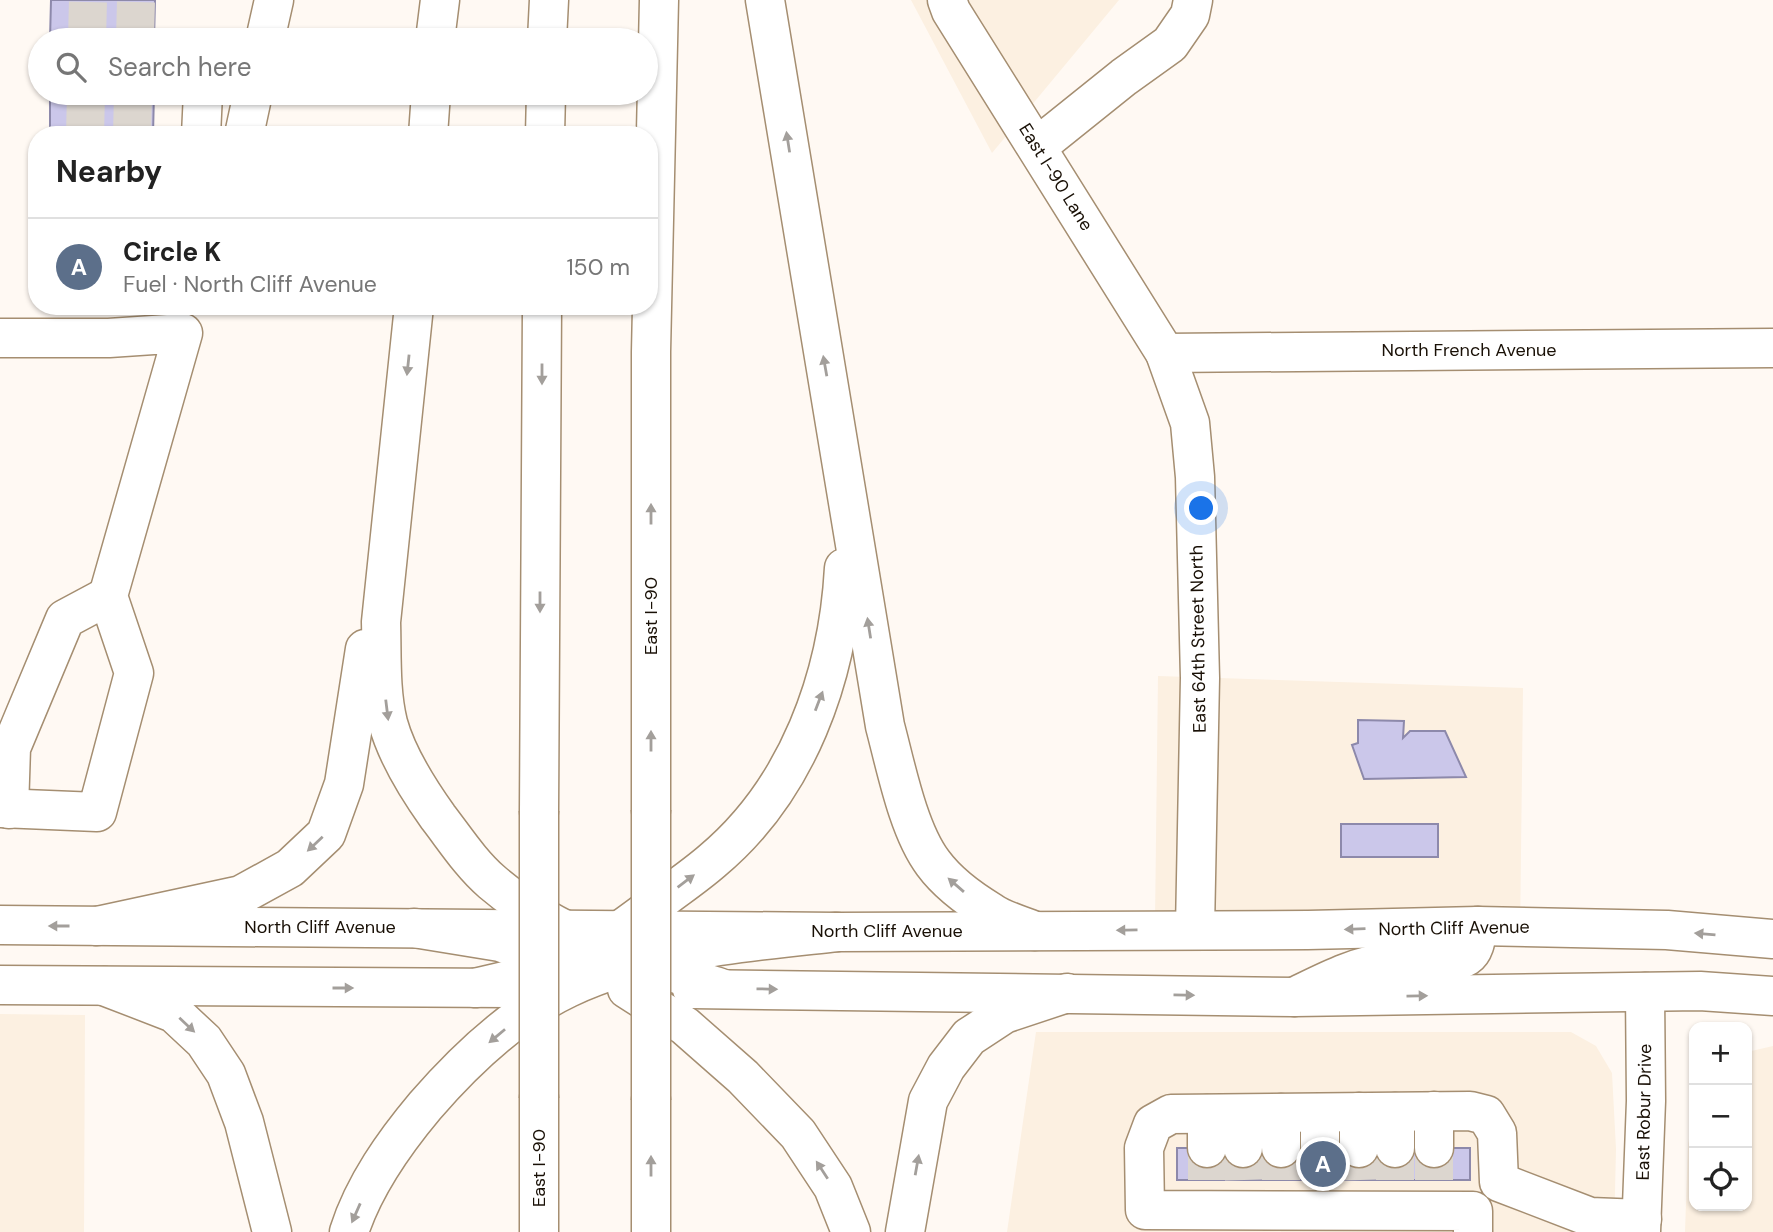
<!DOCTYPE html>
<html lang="en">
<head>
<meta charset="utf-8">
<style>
  body { margin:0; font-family:"DM Sans",sans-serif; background:#f6f6f6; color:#222 }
  .controls { position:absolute; right:21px; bottom:21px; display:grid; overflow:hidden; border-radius:14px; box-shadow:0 2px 5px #0004 }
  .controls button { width:63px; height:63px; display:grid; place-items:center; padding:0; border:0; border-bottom:2px solid #e0e0e0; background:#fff; color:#222; font:35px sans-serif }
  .you { position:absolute; left:1202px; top:509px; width:24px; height:24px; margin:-18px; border:5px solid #fff; border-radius:50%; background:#1a73e8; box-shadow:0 0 0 10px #1a73e833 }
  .badge { display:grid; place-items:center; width:46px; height:46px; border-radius:50%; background:#111827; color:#fff; font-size:23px; font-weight:700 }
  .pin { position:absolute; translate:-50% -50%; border:4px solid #fff; box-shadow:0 2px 7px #0006 }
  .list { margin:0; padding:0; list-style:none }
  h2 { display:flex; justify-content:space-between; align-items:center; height:91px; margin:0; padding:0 28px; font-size:30px }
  h2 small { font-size:23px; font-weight:400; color:#767676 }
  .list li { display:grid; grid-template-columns:46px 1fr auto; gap:21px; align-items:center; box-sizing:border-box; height:98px; padding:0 28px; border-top:2px solid #e0e0e0 }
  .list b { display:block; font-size:26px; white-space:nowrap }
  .list p { margin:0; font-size:23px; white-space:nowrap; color:#767676 }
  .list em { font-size:23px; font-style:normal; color:#767676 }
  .icon { flex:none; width:38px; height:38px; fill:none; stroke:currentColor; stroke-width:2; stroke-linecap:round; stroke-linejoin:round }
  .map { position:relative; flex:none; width:1773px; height:1232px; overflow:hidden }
  .search { position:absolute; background:#fff; box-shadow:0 2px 5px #0004; left:28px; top:28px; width:630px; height:77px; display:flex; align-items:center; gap:18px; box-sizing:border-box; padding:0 24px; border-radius:38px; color:#767676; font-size:26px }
  .panel { position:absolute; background:#fff; box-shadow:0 2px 5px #0004; left:28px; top:126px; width:630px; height:189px; border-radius:28px }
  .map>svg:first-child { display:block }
  .built { fill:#fcf0e1 }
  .building { fill:#cbc7ea; stroke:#8d89ab; stroke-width:2 }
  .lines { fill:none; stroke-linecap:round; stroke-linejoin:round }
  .minor-tunnel { stroke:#dcd6cf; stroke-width:38; stroke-dasharray:38 19; stroke-linecap:butt }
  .minor-casing { stroke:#a58e71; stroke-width:41 }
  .major-casing { stroke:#a58e71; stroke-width:41 }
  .highway-casing { stroke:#a58e71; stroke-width:41 }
  .minor { stroke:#fff; stroke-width:38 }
  .major { stroke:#fff; stroke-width:38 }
  .highway { stroke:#fff; stroke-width:38 }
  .highway-bridge-casing { stroke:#a58e71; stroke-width:41; stroke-linecap:butt }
  .highway-bridge { stroke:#fff; stroke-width:38 }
  .oneway { fill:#a39f9b }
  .labels { text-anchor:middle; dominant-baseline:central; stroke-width:7; stroke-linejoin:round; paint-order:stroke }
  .street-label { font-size:18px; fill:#191006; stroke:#fff }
</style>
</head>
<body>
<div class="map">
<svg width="1773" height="1232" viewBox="0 0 1773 1232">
  <rect width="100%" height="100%" fill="#fff9f3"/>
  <g class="built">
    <path d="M 911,0 L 1119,0 L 992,153 Z"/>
    <path d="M 1158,676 L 1523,688 L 1520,934 L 1155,922 Z"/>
    <path d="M 0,1014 L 85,1015 L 84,1232 L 0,1232 Z"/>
    <path d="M 1036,1032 L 1571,1032 L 1596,1046 L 1612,1073 L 1616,1149 L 1614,1232 L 1007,1232 Z"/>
    <path d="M 1773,1046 L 1773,1232 L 1685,1232 L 1688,1144 L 1694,1117 L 1694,1206 L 1747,1206 L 1747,1052 Z"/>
  </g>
  <g class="building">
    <path d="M 51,0 L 155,0 L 154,40 L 50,40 Z"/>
    <path d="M 50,93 L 154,93 L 153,135 L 50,135 Z"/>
    <path d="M 1358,720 L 1404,721 L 1403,738 L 1410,731 L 1445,731 L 1466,777 L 1364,779 L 1352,745 L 1358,743 Z"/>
    <rect x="1341" y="824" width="97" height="33"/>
    <rect x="1177" y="1148" width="293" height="32"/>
  </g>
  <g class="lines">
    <g class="minor-tunnel">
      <path d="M 87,40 L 88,0"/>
      <path d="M 135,40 L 136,0"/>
      <path d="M 85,135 L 86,93"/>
      <path d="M 132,135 L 133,93"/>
      <path d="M 1207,1148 L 1207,1180"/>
      <path d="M 1243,1148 L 1244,1180"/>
      <path d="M 1281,1148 L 1281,1180"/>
      <path d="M 1359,1148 L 1360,1180"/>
      <path d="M 1395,1148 L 1395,1180"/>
      <path d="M 1434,1148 L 1434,1180"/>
      <path d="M 1320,1180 L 1320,1148"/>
    </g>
    <g class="minor-casing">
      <g id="minor">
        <path d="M 947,0 L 951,11 L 1165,353 L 1190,423 L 1195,477 L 1200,678 L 1195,929"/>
        <path d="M 265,40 L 274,0"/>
        <path d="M 201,135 L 203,93"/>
        <path d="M 244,135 L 253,93"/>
        <path d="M 1038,146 L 1124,77 L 1170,44 L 1190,15 L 1193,0"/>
        <path d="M 0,338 L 109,338 L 183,333 L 108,596 L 134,673 L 97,812 L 0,808"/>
        <path d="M 1165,353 L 1773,348"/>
        <path d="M 9,809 L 11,748 L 65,619 L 108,596"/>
        <path d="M 1294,997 C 1325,982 1356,965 1391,962 C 1415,960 1446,969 1467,956 C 1476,950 1476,935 1478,926"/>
        <path d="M 1434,1111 L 1434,1148"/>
        <path d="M 1359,1112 L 1359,1148"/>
        <path d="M 1395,1112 L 1395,1148"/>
        <path d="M 1281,1113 L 1281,1148"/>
        <path d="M 1320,1113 L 1320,1148"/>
        <path d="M 1207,1114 L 1207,1148"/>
        <path d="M 1243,1114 L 1243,1148"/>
        <path d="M 1473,1232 L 1473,1211 L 1145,1210 L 1144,1148 L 1153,1124 L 1171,1114 L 1470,1111 L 1486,1115 L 1497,1133 L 1499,1182 L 1590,1217 L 1642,1219"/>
        <path d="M 1641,1232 L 1646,1101 L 1645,992"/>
      </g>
    </g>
    <g class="major-casing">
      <g id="major">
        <path d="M 0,925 L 837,932 L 1308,930 L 1478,926 L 1667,930 L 1773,939"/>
        <path d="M 0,985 L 509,988"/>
        <path d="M 692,989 L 1294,997 L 1700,991 L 1773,996"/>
      </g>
    </g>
    <g class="highway-casing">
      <g id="highway">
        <path d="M 765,0 L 885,726 C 896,767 908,830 933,863 C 947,882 971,900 991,912 C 1004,921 1021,925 1035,931"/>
        <path d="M 435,40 L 440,0"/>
        <path d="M 547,40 L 549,0"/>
        <path d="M 428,135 L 431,93"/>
        <path d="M 545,135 L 546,93"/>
        <path d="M 414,306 L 381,622 C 382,654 380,691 388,723 C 397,756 418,789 438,817 C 455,839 471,864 492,882 C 557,938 645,964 724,989"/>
        <path d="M 651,810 L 651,352 L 659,0"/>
        <path d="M 539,811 L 542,306"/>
        <path d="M 97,926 L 241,895 L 290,868 L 326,834 L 344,784 L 365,649"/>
        <path d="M 414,928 L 500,942 L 567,967"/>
        <path d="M 104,986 L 174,1013 L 204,1041 L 226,1074 L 244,1122 L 272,1232"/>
        <path d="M 475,988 C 503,981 538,975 563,964 C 600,947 633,921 665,897 C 681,885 697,874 712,861 C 798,789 838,677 844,568"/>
        <path d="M 627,989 L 685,1026 L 743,1077 L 798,1134 L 833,1187 L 851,1232"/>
        <path d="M 349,1232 C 364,1185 394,1143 425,1106 C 464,1061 513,1014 568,988 C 651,949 746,942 837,932"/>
        <path d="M 539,1232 L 539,1098"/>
        <path d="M 651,1232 L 651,1100"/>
        <path d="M 905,1232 L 928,1101 L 946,1067 L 969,1037 L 1004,1014 L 1067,993"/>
      </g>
    </g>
    <use href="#minor" class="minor"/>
    <use href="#major" class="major"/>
    <use href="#highway" class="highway"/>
    <g class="highway-bridge-casing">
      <g id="highway-bridge">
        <path d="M 651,810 L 651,1100"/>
        <path d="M 539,811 L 539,1098"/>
      </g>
    </g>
    <use href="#highway-bridge" class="highway-bridge"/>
  </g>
  <defs><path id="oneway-solid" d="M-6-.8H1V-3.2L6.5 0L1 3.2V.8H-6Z" transform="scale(1.75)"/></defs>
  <g class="oneway">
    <use href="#oneway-solid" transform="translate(788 142) rotate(-99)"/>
    <use href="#oneway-solid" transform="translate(408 365) rotate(96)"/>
    <use href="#oneway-solid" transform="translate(825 366) rotate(-100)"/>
    <use href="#oneway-solid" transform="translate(542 374) rotate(90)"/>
    <use href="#oneway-solid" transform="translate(651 514) rotate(-90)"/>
    <use href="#oneway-solid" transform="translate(540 602) rotate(90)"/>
    <use href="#oneway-solid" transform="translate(869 628) rotate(-99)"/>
    <use href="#oneway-solid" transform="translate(819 701) rotate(-69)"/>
    <use href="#oneway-solid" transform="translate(387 710) rotate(83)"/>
    <use href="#oneway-solid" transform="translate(651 741) rotate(-90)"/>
    <use href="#oneway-solid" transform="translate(315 844) rotate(137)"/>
    <use href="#oneway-solid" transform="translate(686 881) rotate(-37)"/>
    <use href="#oneway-solid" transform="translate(956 885) rotate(-139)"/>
    <use href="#oneway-solid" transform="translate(59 926) rotate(-180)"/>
    <use href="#oneway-solid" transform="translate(1355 929) rotate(178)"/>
    <use href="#oneway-solid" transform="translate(1127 930) rotate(179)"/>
    <use href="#oneway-solid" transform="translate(1705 934) rotate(-175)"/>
    <use href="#oneway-solid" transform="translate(343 988)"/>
    <use href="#oneway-solid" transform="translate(767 989) rotate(1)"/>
    <use href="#oneway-solid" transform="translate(1184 995) rotate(1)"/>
    <use href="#oneway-solid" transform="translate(1417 996) rotate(-1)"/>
    <use href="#oneway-solid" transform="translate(187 1025) rotate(43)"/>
    <use href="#oneway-solid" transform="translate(497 1036) rotate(140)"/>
    <use href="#oneway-solid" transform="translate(917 1165) rotate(-80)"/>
    <use href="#oneway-solid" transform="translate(651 1166) rotate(-90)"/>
    <use href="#oneway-solid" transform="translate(822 1170) rotate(-123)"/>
    <use href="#oneway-solid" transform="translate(356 1213) rotate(114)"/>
  </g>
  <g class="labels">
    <g class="street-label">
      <text transform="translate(1056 177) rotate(58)">East I-90 Lane</text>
      <text x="1469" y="350">North French Avenue</text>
      <text transform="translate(651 616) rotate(-90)">East I-90</text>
      <text transform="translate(1198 639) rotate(-91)">East 64th Street North</text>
      <text x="320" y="927">North Cliff Avenue</text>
      <text transform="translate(1454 928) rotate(-1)">North Cliff Avenue</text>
      <text x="887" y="931">North Cliff Avenue</text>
      <text transform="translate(1644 1112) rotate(-89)">East Robur Drive</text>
      <text transform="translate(539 1168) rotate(-90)">East I-90</text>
    </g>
  </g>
</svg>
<div class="controls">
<button>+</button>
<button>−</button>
<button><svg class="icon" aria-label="locate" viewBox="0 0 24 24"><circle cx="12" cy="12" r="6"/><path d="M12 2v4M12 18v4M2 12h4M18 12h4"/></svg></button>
</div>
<div class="you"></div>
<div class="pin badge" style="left:1323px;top:1164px;background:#5c6f8a">A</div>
<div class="search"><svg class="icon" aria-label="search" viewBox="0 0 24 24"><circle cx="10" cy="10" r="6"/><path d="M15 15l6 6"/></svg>Search here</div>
<section class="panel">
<h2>Nearby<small></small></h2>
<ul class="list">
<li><span class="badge" style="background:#5c6f8a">A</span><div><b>Circle K</b><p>Fuel · North Cliff Avenue</p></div><em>150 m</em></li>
</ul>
</section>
</div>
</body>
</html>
